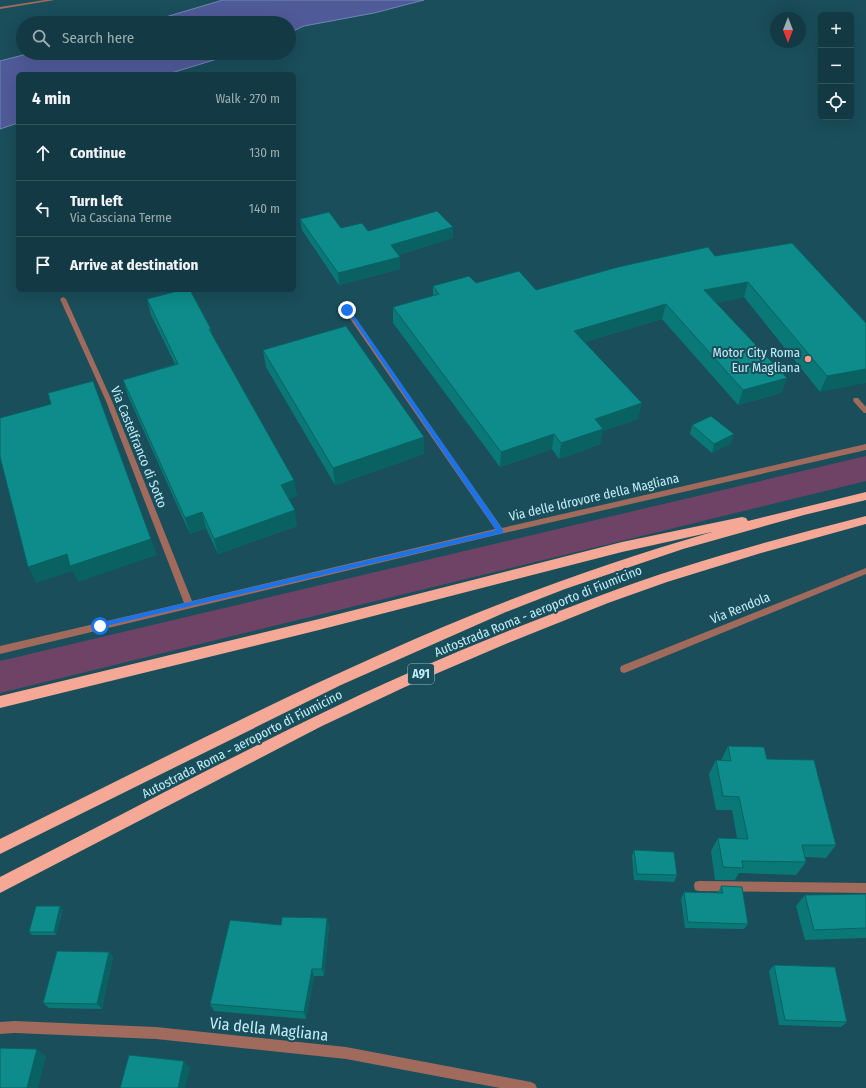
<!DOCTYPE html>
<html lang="en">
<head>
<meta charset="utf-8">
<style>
  body { margin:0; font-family:"Fira Sans Condensed",sans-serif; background:#1c414b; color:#f1f3f6 }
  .controls { position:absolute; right:12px; top:12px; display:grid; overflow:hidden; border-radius:6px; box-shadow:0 4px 16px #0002 }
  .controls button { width:36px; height:36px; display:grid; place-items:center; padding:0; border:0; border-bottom:1px solid #32545d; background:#133a44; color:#f1f3f6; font:20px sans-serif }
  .compass { position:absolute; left:770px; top:12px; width:36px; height:36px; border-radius:50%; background:#133a44; box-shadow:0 4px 16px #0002; rotate:180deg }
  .stop { position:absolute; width:12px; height:12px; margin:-9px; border:3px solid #1a73e8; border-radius:50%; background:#fff }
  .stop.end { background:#1a73e8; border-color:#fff; box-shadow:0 1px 4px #0008 }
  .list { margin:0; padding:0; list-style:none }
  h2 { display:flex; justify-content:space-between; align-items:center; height:52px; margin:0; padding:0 16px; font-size:17px }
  h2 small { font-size:13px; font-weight:400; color:#9dadb2 }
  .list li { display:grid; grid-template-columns:26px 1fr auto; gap:12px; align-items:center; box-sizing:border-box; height:56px; padding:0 16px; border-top:1px solid #32545d }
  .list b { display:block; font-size:15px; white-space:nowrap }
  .list p { margin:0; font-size:13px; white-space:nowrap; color:#9dadb2 }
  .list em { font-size:13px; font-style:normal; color:#9dadb2 }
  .icon { flex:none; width:22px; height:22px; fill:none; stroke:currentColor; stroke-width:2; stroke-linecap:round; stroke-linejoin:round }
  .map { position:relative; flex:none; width:866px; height:1088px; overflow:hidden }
  .search { position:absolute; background:#133a44; box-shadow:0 4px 16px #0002; left:16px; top:16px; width:280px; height:44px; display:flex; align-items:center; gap:10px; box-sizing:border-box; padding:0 14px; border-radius:22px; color:#9dadb2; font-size:15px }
  .panel { position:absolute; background:#133a44; box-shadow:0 4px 16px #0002; left:16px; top:72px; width:280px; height:220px; border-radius:6px }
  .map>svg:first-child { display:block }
  .green { fill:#6f4366 }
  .water { fill:#4f5a98; stroke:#7186b5 }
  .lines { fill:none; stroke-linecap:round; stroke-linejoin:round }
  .lane { fill:#a06a5d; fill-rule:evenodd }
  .street { fill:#a06a5d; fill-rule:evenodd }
  .highway { fill:#f5a895; fill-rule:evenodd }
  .wall { fill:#0b7878 }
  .shaded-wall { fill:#096261 }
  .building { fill:#0d8c8b; stroke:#096261 }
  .route { fill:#1a73e8 }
  .poi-dot { fill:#f49e89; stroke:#194e5a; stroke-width:1.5 }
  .labels { text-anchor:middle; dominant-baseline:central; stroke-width:4; stroke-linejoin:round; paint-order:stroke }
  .shield { fill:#194e5a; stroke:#8ebdc9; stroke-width:1 }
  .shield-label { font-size:12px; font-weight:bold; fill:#c0edf8 }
  .poi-label { font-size:13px; fill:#c0edf8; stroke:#194e5a; text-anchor:end }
  .street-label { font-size:13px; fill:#c0edf8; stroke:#194e5a }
  .near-street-label { font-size:16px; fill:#c0edf8; stroke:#194e5a }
</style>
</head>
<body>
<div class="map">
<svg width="866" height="1088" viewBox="0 0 866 1088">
  <rect width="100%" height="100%" fill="#194e5a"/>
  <path class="green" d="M 866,456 L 866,481 L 0,693 L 0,661 Z"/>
  <g class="water">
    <path d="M 223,0 L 424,0 L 374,13 L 304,26 L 289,33 L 289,23 L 145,23 Z"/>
    <path d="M 31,53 L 237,53 L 168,74 L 18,74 L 18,123 L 0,129 L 0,61 Z"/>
  </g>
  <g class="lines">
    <g class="lane">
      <path d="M 45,0 L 55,0 L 0,9 L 0,7 Z"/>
      <path d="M 854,398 L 858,398 L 866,407 L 866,413 L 864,413 L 854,402 L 853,400 Z"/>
      <path d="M 699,881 L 866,883 L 866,893 L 699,891 L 695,890 L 694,886 L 695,882 Z"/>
    </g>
    <g class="street">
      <path d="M 63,297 L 66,299 L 112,401 L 192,601 L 495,529 L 344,310 L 347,308 L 349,309 L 502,528 L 866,444 L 866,450 L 500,534 L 0,654 L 0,646 L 184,603 L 106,401 L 60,299 Z"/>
      <path d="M 866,568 L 866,574 L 627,672 L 624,673 L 621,672 L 620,669 L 621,666 Z"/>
      <path d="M 15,1021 L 156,1027 L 346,1047 L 531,1082 L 535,1084 L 537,1088 L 500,1088 L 346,1059 L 156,1039 L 15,1033 L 0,1034 L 0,1022 Z"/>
    </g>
    <g class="highway">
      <path d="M 866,492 L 866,500 L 804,515 L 683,549 L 565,589 L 506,612 L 341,685 L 0,854 L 0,839 C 126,777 251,712 379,655 C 487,606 598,565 712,532 L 622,552 L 319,630 L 0,708 L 0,696 L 319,619 L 622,542 L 742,517 L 746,518 L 748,521 Z"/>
      <path d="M 866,516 L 866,524 L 761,553 L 667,582 L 608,603 L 508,643 L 405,687 L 322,726 L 0,893 L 0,877 C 104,824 207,769 312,718 C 405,672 502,632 599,596 C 686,563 776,539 866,516 Z"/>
    </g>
  </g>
  <g class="wall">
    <path d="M 300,219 L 341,228 L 368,231 L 453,238 L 398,255 L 400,257 L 400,269 L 339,285 L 302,230 Z"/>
    <path d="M 715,256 L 866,323 L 820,392 L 744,297 L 715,303 L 787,378 L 781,393 L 738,405 L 662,319 L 585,342 L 638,419 L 602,431 L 600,444 L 559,459 L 552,449 L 500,467 L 393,323 L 393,307 L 433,296 L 433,286 L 476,283 L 536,290 Z"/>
    <path d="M 147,299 L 211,329 L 212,335 L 297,496 L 289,499 L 297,526 L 218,554 L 206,528 L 190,534 L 128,396 L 123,380 L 175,364 L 151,315 Z"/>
    <path d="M 263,350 L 424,454 L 335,485 L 266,367 Z"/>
    <path d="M 692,425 L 731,443 L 712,453 L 690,434 Z"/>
    <path d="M 728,746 L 767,759 L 836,845 L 826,858 L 805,857 L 806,862 L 796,875 L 739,873 L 735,880 L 715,880 L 711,851 L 718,838 L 737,838 L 732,810 L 716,810 L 709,774 L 716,760 L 721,760 Z"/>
    <path d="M 634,850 L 677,875 L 674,882 L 634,880 L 632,856 Z"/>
    <path d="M 721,886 L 748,924 L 744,929 L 685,928 L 681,899 L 684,892 L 718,893 Z"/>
    <path d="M 866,894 L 866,938 L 805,940 L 796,906 L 805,895 Z"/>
    <path d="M 63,909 L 56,935 L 32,935 L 29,932 Z"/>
    <path d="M 327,918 L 329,926 L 324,976 L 314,976 L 306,1019 L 214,1011 L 210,1004 L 281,925 Z"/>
    <path d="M 109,952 L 113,957 L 102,1009 L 49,1008 L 43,1003 Z"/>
    <path d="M 774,965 L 847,1022 L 841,1027 L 779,1025 L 769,971 Z"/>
  </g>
  <g class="shaded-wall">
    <path d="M 453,227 L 453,238 L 391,257 L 391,245 Z"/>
    <path d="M 400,257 L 400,269 L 339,285 L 338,273 Z"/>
    <path d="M 748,282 L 744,297 L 700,306 L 704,290 Z"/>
    <path d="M 666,304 L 662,319 L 572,346 L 574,331 Z"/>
    <path d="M 866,369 L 866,383 L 820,392 L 827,376 Z"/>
    <path d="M 787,378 L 781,393 L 738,405 L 743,390 Z"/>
    <path d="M 642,403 L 638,419 L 602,431 L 600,444 L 559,459 L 561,443 L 595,419 Z"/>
    <path d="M 554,434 L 552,449 L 500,467 L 501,452 Z"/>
    <path d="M 734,434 L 731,443 L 712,453 L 714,444 Z"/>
    <path d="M 424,437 L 424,454 L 335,485 L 333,468 Z"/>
    <path d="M 294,480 L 297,496 L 284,501 L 281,485 Z"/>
    <path d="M 295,510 L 297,526 L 218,554 L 214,539 Z"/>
    <path d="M 202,512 L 206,528 L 190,534 L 185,518 Z"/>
    <path d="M 151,539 L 157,555 L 78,582 L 73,571 L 36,583 L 28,567 L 67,554 Z"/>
    <path d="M 60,906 L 63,909 L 56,935 L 54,932 Z"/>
    <path d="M 327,918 L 329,926 L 324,976 L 322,969 Z"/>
    <path d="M 109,952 L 113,957 L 102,1009 L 97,1004 Z"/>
    <path d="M 312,969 L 314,976 L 306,1019 L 304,1012 Z"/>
    <path d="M 37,1049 L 46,1056 L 38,1088 L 27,1088 Z"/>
    <path d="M 184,1061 L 190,1068 L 185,1088 L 178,1088 Z"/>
  </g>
  <g class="building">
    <path d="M 437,211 L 453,227 L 391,245 L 400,257 L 338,273 L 300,219 L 329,212 L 341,228 L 362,223 L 368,231 Z"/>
    <path d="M 792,243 L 866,323 L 866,369 L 827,376 L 748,282 L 704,290 L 787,378 L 743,390 L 666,304 L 574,331 L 642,403 L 595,419 L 603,429 L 561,443 L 554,434 L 501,452 L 393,307 L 439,294 L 433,286 L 469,276 L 476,283 L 519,271 L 536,290 L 618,267 L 708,247 L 715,256 Z"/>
    <path d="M 181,290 L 190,290 L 211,329 L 209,329 L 294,480 L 281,485 L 295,510 L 214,539 L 202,512 L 185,518 L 123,380 L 178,364 L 147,299 Z"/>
    <path d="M 346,326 L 424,437 L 333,468 L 263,350 Z"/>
    <path d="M 93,381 L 151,539 L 70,566 L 67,554 L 28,567 L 0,457 L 0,418 L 51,404 L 48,393 Z"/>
    <path d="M 711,416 L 734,434 L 714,444 L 692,425 Z"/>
    <path d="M 728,746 L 764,747 L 767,759 L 814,760 L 836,845 L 802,845 L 806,862 L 742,861 L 743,868 L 723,867 L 718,838 L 748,839 L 739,797 L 723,796 L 716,760 L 731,761 Z"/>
    <path d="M 634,850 L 674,852 L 677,875 L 637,874 Z"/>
    <path d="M 721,886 L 742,887 L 748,924 L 688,922 L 684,892 L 723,893 Z"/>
    <path d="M 866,894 L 866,928 L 814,930 L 805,895 Z"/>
    <path d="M 36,906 L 60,906 L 54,932 L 29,932 Z"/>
    <path d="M 282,917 L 327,918 L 322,969 L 312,969 L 304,1012 L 210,1004 L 230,920 L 281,925 Z"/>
    <path d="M 57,951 L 109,952 L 97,1004 L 43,1003 Z"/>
    <path d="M 774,965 L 835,967 L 847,1022 L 785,1020 Z"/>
    <path d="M 0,1048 L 37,1049 L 27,1088 L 0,1088 Z"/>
    <path d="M 129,1055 L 184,1061 L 178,1088 L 120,1088 Z"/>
  </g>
  <path class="route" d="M 345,308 L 349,308 L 503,530 L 503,533 L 97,628 L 97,624 L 100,623 L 496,530 Z"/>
  <circle class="poi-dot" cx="808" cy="359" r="4"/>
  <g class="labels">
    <rect class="shield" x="408" y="664" width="26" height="20" rx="3"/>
    <g class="shield-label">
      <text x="421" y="674">A91</text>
    </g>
    <g class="poi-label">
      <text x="800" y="352">Motor City Roma<tspan x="800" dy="15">Eur Magliana</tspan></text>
    </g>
    <g class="street-label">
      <text transform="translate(139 447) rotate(68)">Via Castelfranco di Sotto</text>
      <text transform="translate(594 497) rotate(-13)">Via delle Idrovore della Magliana</text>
      <text transform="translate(740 608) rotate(-22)">Via Rendola</text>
      <text transform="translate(538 611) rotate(-22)">Autostrada Roma - aeroporto di Fiumicino</text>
      <text transform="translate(242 744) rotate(-27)">Autostrada Roma - aeroporto di Fiumicino</text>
    </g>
    <g class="near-street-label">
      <text transform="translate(269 1029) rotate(6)">Via della Magliana</text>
    </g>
  </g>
</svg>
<div class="controls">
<button>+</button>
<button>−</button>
<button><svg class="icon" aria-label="locate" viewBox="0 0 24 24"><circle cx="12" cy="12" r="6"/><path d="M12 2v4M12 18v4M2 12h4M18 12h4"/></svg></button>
</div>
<svg class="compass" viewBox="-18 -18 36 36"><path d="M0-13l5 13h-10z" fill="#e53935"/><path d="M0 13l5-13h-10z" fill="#9dadb2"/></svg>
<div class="stop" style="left:100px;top:626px"></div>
<div class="stop end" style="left:347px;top:310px"></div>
<div class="search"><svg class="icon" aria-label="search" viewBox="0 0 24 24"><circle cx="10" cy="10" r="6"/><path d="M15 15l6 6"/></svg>Search here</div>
<section class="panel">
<h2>4 min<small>Walk · 270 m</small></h2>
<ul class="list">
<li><svg class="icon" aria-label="ahead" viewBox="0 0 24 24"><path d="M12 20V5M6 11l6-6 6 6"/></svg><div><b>Continue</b></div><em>130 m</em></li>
<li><svg class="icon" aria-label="left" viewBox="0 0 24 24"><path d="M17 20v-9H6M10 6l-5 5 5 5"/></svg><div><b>Turn left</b><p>Via Casciana Terme</p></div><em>140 m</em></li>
<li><svg class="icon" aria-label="arrive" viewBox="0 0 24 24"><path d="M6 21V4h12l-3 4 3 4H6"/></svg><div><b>Arrive at destination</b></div></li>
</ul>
</section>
</div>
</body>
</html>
